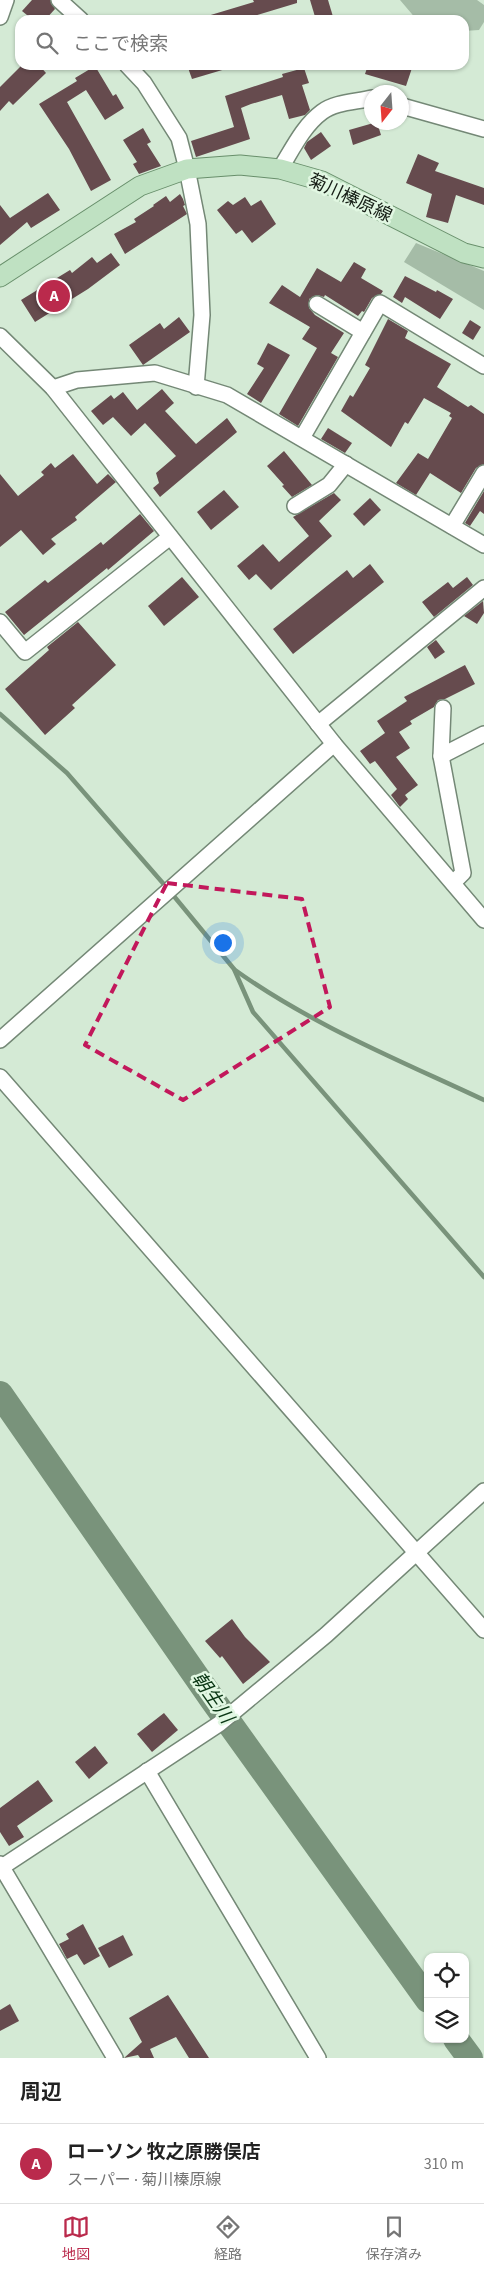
<!DOCTYPE html>
<html lang="ja">
<head>
<meta charset="utf-8">
<style>
  body { margin:0; font-family:"Source Sans 3","Noto Sans JP",sans-serif; background:#f2f2f2; color:#222 }
  .controls { position:absolute; right:15px; bottom:15px; display:grid; overflow:hidden; border-radius:10px; box-shadow:0 1px 4px #0004 }
  .controls button { width:45px; height:45px; display:grid; place-items:center; padding:0; border:0; border-bottom:1px solid #e0e0e0; background:#fff; color:#222; font:25px sans-serif }
  .compass { position:absolute; left:364px; top:85px; width:45px; height:45px; border-radius:50%; background:#fff; box-shadow:0 1px 4px #0004; rotate:197deg }
  .you { position:absolute; left:222px; top:942px; width:18px; height:18px; margin:-12px; border:4px solid #fff; border-radius:50%; background:#1a73e8; box-shadow:0 0 0 8px #1a73e833 }
  .badge { display:grid; place-items:center; width:32px; height:32px; border-radius:50%; background:#ba2a4c; color:#fff; font-size:16px; font-weight:700 }
  .pin { position:absolute; translate:-50% -50%; border:2px solid #fff; box-shadow:0 1px 5px #0006 }
  .list { margin:0; padding:0; list-style:none }
  h2 { display:flex; justify-content:space-between; align-items:center; height:65px; margin:0; padding:0 20px; font-size:21px }
  h2 small { font-size:16px; font-weight:400; color:#767676 }
  .list li { display:grid; grid-template-columns:32px 1fr auto; gap:15px; align-items:center; box-sizing:border-box; height:80px; padding:0 20px; border-top:1px solid #e0e0e0 }
  .list b { display:block; font-size:19px; white-space:nowrap }
  .list p { margin:0; font-size:16px; white-space:nowrap; color:#767676 }
  .list em { font-size:16px; font-style:normal; color:#767676 }
  .icon { flex:none; width:28px; height:28px; fill:none; stroke:currentColor; stroke-width:2; stroke-linecap:round; stroke-linejoin:round }
  .map { position:relative; flex:none; width:484px; height:2058px; overflow:hidden }
  .search { position:absolute; background:#fff; box-shadow:0 1px 4px #0004; left:15px; right:15px; top:15px; height:55px; display:flex; align-items:center; gap:12px; box-sizing:border-box; padding:0 18px; border-radius:15px; color:#767676; font-size:19px }
  .sheet { height:145px; background:#fff }
  nav { display:flex; justify-content:space-around; align-items:center; box-sizing:border-box; height:70px; border-top:1px solid #e0e0e0; background:#fff; font-size:14px; color:#767676 }
  nav a { display:grid; justify-items:center; gap:2px }
  nav .on { color:#ba2a4c }
  .map>svg:first-child { display:block }
  .green { fill:#a5bca7 }
  .lines { fill:none; stroke-linecap:round; stroke-linejoin:round }
  .stream { stroke:#79937b; stroke-width:4.5 }
  .river { stroke:#79937b; stroke-width:26 }
  .building { fill:#664b4e }
  .minor-casing { stroke:#748876; stroke-width:18 }
  .major-casing { stroke:#688f6b; stroke-width:21 }
  .minor { stroke:#fff; stroke-width:15 }
  .major { stroke:#bfe1c2; stroke-width:19 }
  .marked { fill:none; stroke:#c2185b; stroke-width:4; stroke-dasharray:10 6; stroke-linejoin:round }
  .labels { text-anchor:middle; dominant-baseline:central; stroke-width:5; stroke-linejoin:round; paint-order:stroke }
  .street-label { font-size:18px; fill:#141c14; stroke:#e1f7e2 }
  .water-label { font-size:19px; font-style:italic; fill:#0a3614; stroke:#e1f7e2 }
</style>
</head>
<body>
<div class="map">
<svg width="484" height="2058" viewBox="0 0 484 2058">
  <rect width="100%" height="100%" fill="#d4ead5"/>
  <g class="green">
    <path d="M 400,0 L 477,0 L 484,5 L 484,22 L 479,30 L 464,31 L 464,20 L 417,20 Z"/>
    <path d="M 416,243 L 484,271 L 484,310 L 404,262 Z"/>
  </g>
  <g class="lines">
    <g class="stream">
      <path d="M 0,714 L 67,773 L 168,889 L 234,969 L 253,1012 L 484,1277"/>
      <path d="M 235,970 C 312,1025 399,1060 484,1100"/>
    </g>
    <g class="river">
      <path d="M 0,1394 L 212,1699 L 428,2000"/>
      <path d="M 456,2039 L 470,2058"/>
    </g>
  </g>
  <g class="building">
    <path d="M 32,0 L 50,0 L 55,9 L 45,20 L 33,20 L 22,11 Z"/>
    <path d="M 253,0 L 297,0 L 297,3 L 247,18 L 247,20 L 205,20 L 204,17 L 254,2 Z"/>
    <path d="M 310,0 L 328,0 L 334,20 L 316,20 Z"/>
    <path d="M 22,65 L 39,65 L 46,73 L 13,105 L 9,101 L 0,111 L 0,87 Z"/>
    <path d="M 187,65 L 229,65 L 229,68 L 192,79 Z"/>
    <path d="M 368,65 L 413,65 L 406,86 L 365,74 Z"/>
    <path d="M 95,66 L 113,96 L 116,94 L 124,108 L 105,120 L 86,90 L 67,102 L 111,180 L 91,191 L 69,149 L 39,104 L 77,81 L 75,78 Z"/>
    <path d="M 304,68 L 309,83 L 302,85 L 310,110 L 305,115 L 289,119 L 282,95 L 251,104 L 241,108 L 250,139 L 196,157 L 191,141 L 234,127 L 225,96 L 283,77 L 282,74 Z"/>
    <path d="M 377,122 L 381,135 L 353,145 L 349,130 Z"/>
    <path d="M 143,128 L 151,142 L 147,144 L 161,166 L 139,174 L 133,164 L 137,162 L 123,140 Z"/>
    <path d="M 321,132 L 331,146 L 311,160 L 304,148 L 307,142 Z"/>
    <path d="M 418,154 L 439,163 L 435,171 L 484,188 L 484,205 L 456,195 L 448,223 L 426,217 L 432,194 L 406,183 Z"/>
    <path d="M 48,193 L 60,210 L 31,228 L 27,222 L 0,245 L 0,205 L 10,218 Z"/>
    <path d="M 180,194 L 183,199 L 185,205 L 183,206 L 187,214 L 125,254 L 114,234 L 136,222 L 134,219 L 154,206 L 153,205 L 166,196 L 170,202 Z"/>
    <path d="M 245,197 L 251,206 L 261,200 L 276,224 L 252,243 L 242,230 L 236,234 L 217,210 L 228,201 L 233,205 Z"/>
    <path d="M 111,253 L 120,265 L 88,289 L 35,322 L 21,300 L 70,270 L 72,273 L 92,257 L 97,263 Z"/>
    <path d="M 354,262 L 366,269 L 361,278 L 383,291 L 381,294 L 372,298 L 364,312 L 362,311 L 358,316 L 325,295 L 324,297 L 317,295 L 309,299 L 309,308 L 315,315 L 344,333 L 331,353 L 338,357 L 298,426 L 279,414 L 317,348 L 302,339 L 310,327 L 269,303 L 282,285 L 300,297 L 317,268 L 341,282 Z"/>
    <path d="M 405,276 L 436,292 L 437,290 L 453,299 L 440,319 L 405,297 L 402,303 L 393,297 Z"/>
    <path d="M 179,317 L 190,332 L 143,365 L 129,345 L 160,323 L 164,329 Z"/>
    <path d="M 388,319 L 408,331 L 405,338 L 451,364 L 437,387 L 468,407 L 471,405 L 484,414 L 484,464 L 476,468 L 461,493 L 430,473 L 416,495 L 396,483 L 418,453 L 428,459 L 452,418 L 449,416 L 451,413 L 424,398 L 408,424 L 405,422 L 391,447 L 341,411 L 350,395 L 353,397 L 370,368 L 365,365 Z"/>
    <path d="M 470,320 L 481,327 L 473,340 L 462,333 Z"/>
    <path d="M 268,343 L 290,355 L 261,403 L 247,394 L 264,368 L 257,364 Z"/>
    <path d="M 162,389 L 174,403 L 165,411 L 196,444 L 227,418 L 237,432 L 160,497 L 153,488 L 159,483 L 156,473 L 176,456 L 145,423 L 131,436 L 113,417 L 103,425 L 91,411 L 111,395 L 114,399 L 123,392 L 137,410 Z"/>
    <path d="M 328,428 L 352,443 L 345,453 L 321,439 Z"/>
    <path d="M 284,451 L 312,485 L 292,497 L 282,486 L 284,485 L 267,466 Z"/>
    <path d="M 73,454 L 97,484 L 108,474 L 116,482 L 75,517 L 77,520 L 51,539 L 56,544 L 43,555 L 21,530 L 0,547 L 0,474 L 18,496 L 44,475 L 41,472 L 51,463 L 55,468 Z"/>
    <path d="M 224,490 L 239,507 L 211,530 L 197,512 Z"/>
    <path d="M 484,491 L 484,514 L 480,511 L 470,526 L 465,523 Z"/>
    <path d="M 334,493 L 341,500 L 319,521 L 332,536 L 271,590 L 256,574 L 249,580 L 237,566 L 263,544 L 279,562 L 309,536 L 293,517 Z"/>
    <path d="M 370,498 L 381,510 L 364,526 L 353,514 Z"/>
    <path d="M 140,514 L 154,531 L 108,570 L 107,568 L 24,635 L 5,612 L 45,580 L 48,583 L 101,542 L 103,545 Z"/>
    <path d="M 370,564 L 384,582 L 293,654 L 273,629 L 347,570 L 353,578 Z"/>
    <path d="M 182,577 L 199,597 L 164,626 L 148,606 Z"/>
    <path d="M 467,577 L 473,585 L 434,617 L 422,602 L 448,582 L 453,588 Z"/>
    <path d="M 483,601 L 484,613 L 477,624 L 464,616 Z"/>
    <path d="M 78,622 L 116,665 L 72,705 L 75,708 L 45,735 L 5,689 L 49,650 L 47,647 Z"/>
    <path d="M 436,640 L 445,652 L 435,659 L 427,647 Z"/>
    <path d="M 465,665 L 475,684 L 445,699 L 438,700 L 434,707 L 410,721 L 412,724 L 399,732 L 410,748 L 396,757 L 418,785 L 405,795 L 408,799 L 400,807 L 391,795 L 397,789 L 375,761 L 370,764 L 360,751 L 385,733 L 377,721 L 407,701 L 404,697 Z"/>
    <path d="M 232,1619 L 245,1637 L 270,1662 L 243,1684 L 222,1656 L 220,1658 L 205,1641 Z"/>
    <path d="M 164,1713 L 178,1730 L 152,1752 L 137,1734 Z"/>
    <path d="M 95,1746 L 108,1763 L 89,1779 L 75,1762 Z"/>
    <path d="M 38,1780 L 53,1801 L 17,1826 L 24,1837 L 9,1846 L 0,1832 L 0,1808 Z"/>
    <path d="M 83,1924 L 100,1956 L 84,1965 L 77,1954 L 67,1959 L 59,1944 L 69,1939 L 66,1934 Z"/>
    <path d="M 123,1935 L 133,1955 L 109,1968 L 98,1948 Z"/>
    <path d="M 168,1995 L 209,2058 L 189,2058 L 176,2037 L 150,2049 L 154,2058 L 140,2058 L 138,2055 L 124,2058 L 142,2042 L 129,2018 Z"/>
    <path d="M 10,2004 L 19,2021 L 0,2031 L 0,2010 Z"/>
  </g>
  <g class="lines">
    <g class="minor-casing">
      <g id="minor">
        <path d="M 59,0 L 81,20"/>
        <path d="M 0,17 L 6,0"/>
        <path d="M 127,65 L 144,83 L 179,138 L 187,169 L 198,224 L 202,315 L 196,387"/>
        <path d="M 402,106 L 484,129"/>
        <path d="M 280,169 C 292,150 303,126 322,112 C 335,102 356,102 372,98"/>
        <path d="M 317,304 L 363,332"/>
        <path d="M 0,336 L 53,388 L 334,744 L 484,920"/>
        <path d="M 53,388 L 77,380 L 155,373 L 227,395 L 484,545"/>
        <path d="M 302,438 L 380,303 L 484,366"/>
        <path d="M 295,506 L 329,485 L 346,464"/>
        <path d="M 452,526 L 484,473"/>
        <path d="M 0,622 L 25,652 L 170,537"/>
        <path d="M 443,708 L 441,756 L 463,873 L 453,883"/>
        <path d="M 318,724 L 484,588"/>
        <path d="M 441,756 L 484,734"/>
        <path d="M 0,1040 L 334,744"/>
        <path d="M 0,1077 L 484,1630"/>
        <path d="M 147,1771 L 318,2058"/>
        <path d="M 0,1864 L 115,2058"/>
        <path d="M 2,1867 L 219,1724 L 326,1635 L 484,1491"/>
      </g>
    </g>
    <g class="major-casing">
      <path id="major" d="M 0,277 L 140,186 L 187,169 L 240,165 L 280,169 L 322,181 L 464,253 L 484,258"/>
    </g>
    <use href="#minor" class="minor"/>
    <use href="#major" class="major"/>
  </g>
  <path class="marked" d="M 167,883 L 302,899 L 330,1007 L 183,1100 L 85,1045 Z"/>
  <g class="labels">
    <g class="street-label">
      <text transform="translate(350 198) rotate(25)">菊川榛原線</text>
    </g>
    <g class="water-label">
      <text transform="translate(212 1698) rotate(55)">朝生川</text>
    </g>
  </g>
</svg>
<div class="controls">
<button><svg class="icon" aria-label="locate" viewBox="0 0 24 24"><circle cx="12" cy="12" r="6"/><path d="M12 2v4M12 18v4M2 12h4M18 12h4"/></svg></button>
<button><svg class="icon" aria-label="layers" viewBox="0 0 24 24"><path d="M12 4l9 5-9 5-9-5zM3 14l9 5 9-5"/></svg></button>
</div>
<svg class="compass" viewBox="-18 -18 36 36"><path d="M0-13l5 13h-10z" fill="#e53935"/><path d="M0 13l5-13h-10z" fill="#767676"/></svg>
<div class="you"></div>
<div class="pin badge" style="left:54px;top:296px">A</div>
<div class="search"><svg class="icon" aria-label="search" viewBox="0 0 24 24"><circle cx="10" cy="10" r="6"/><path d="M15 15l6 6"/></svg>ここで検索</div>
</div>
<section class="sheet">
<h2>周辺<small></small></h2>
<ul class="list">
<li><span class="badge">A</span><div><b>ローソン 牧之原勝俣店</b><p>スーパー · 菊川榛原線</p></div><em>310 m</em></li>
</ul>
</section>
<nav>
<a class="on"><svg class="icon" aria-label="map" viewBox="0 0 24 24"><path d="M3 6l6-2 6 2 6-2v14l-6 2-6-2-6 2zM9 4v14M15 6v14"/></svg>地図</a>
<a><svg class="icon" aria-label="directions" viewBox="0 0 24 24"><path d="M12 3l9 9-9 9-9-9zM9 14v-3h6M13 9l2 2-2 2"/></svg>経路</a>
<a><svg class="icon" aria-label="saved" viewBox="0 0 24 24"><path d="M7 4h10v16l-5-4-5 4z"/></svg>保存済み</a>
</nav>
</body>
</html>
